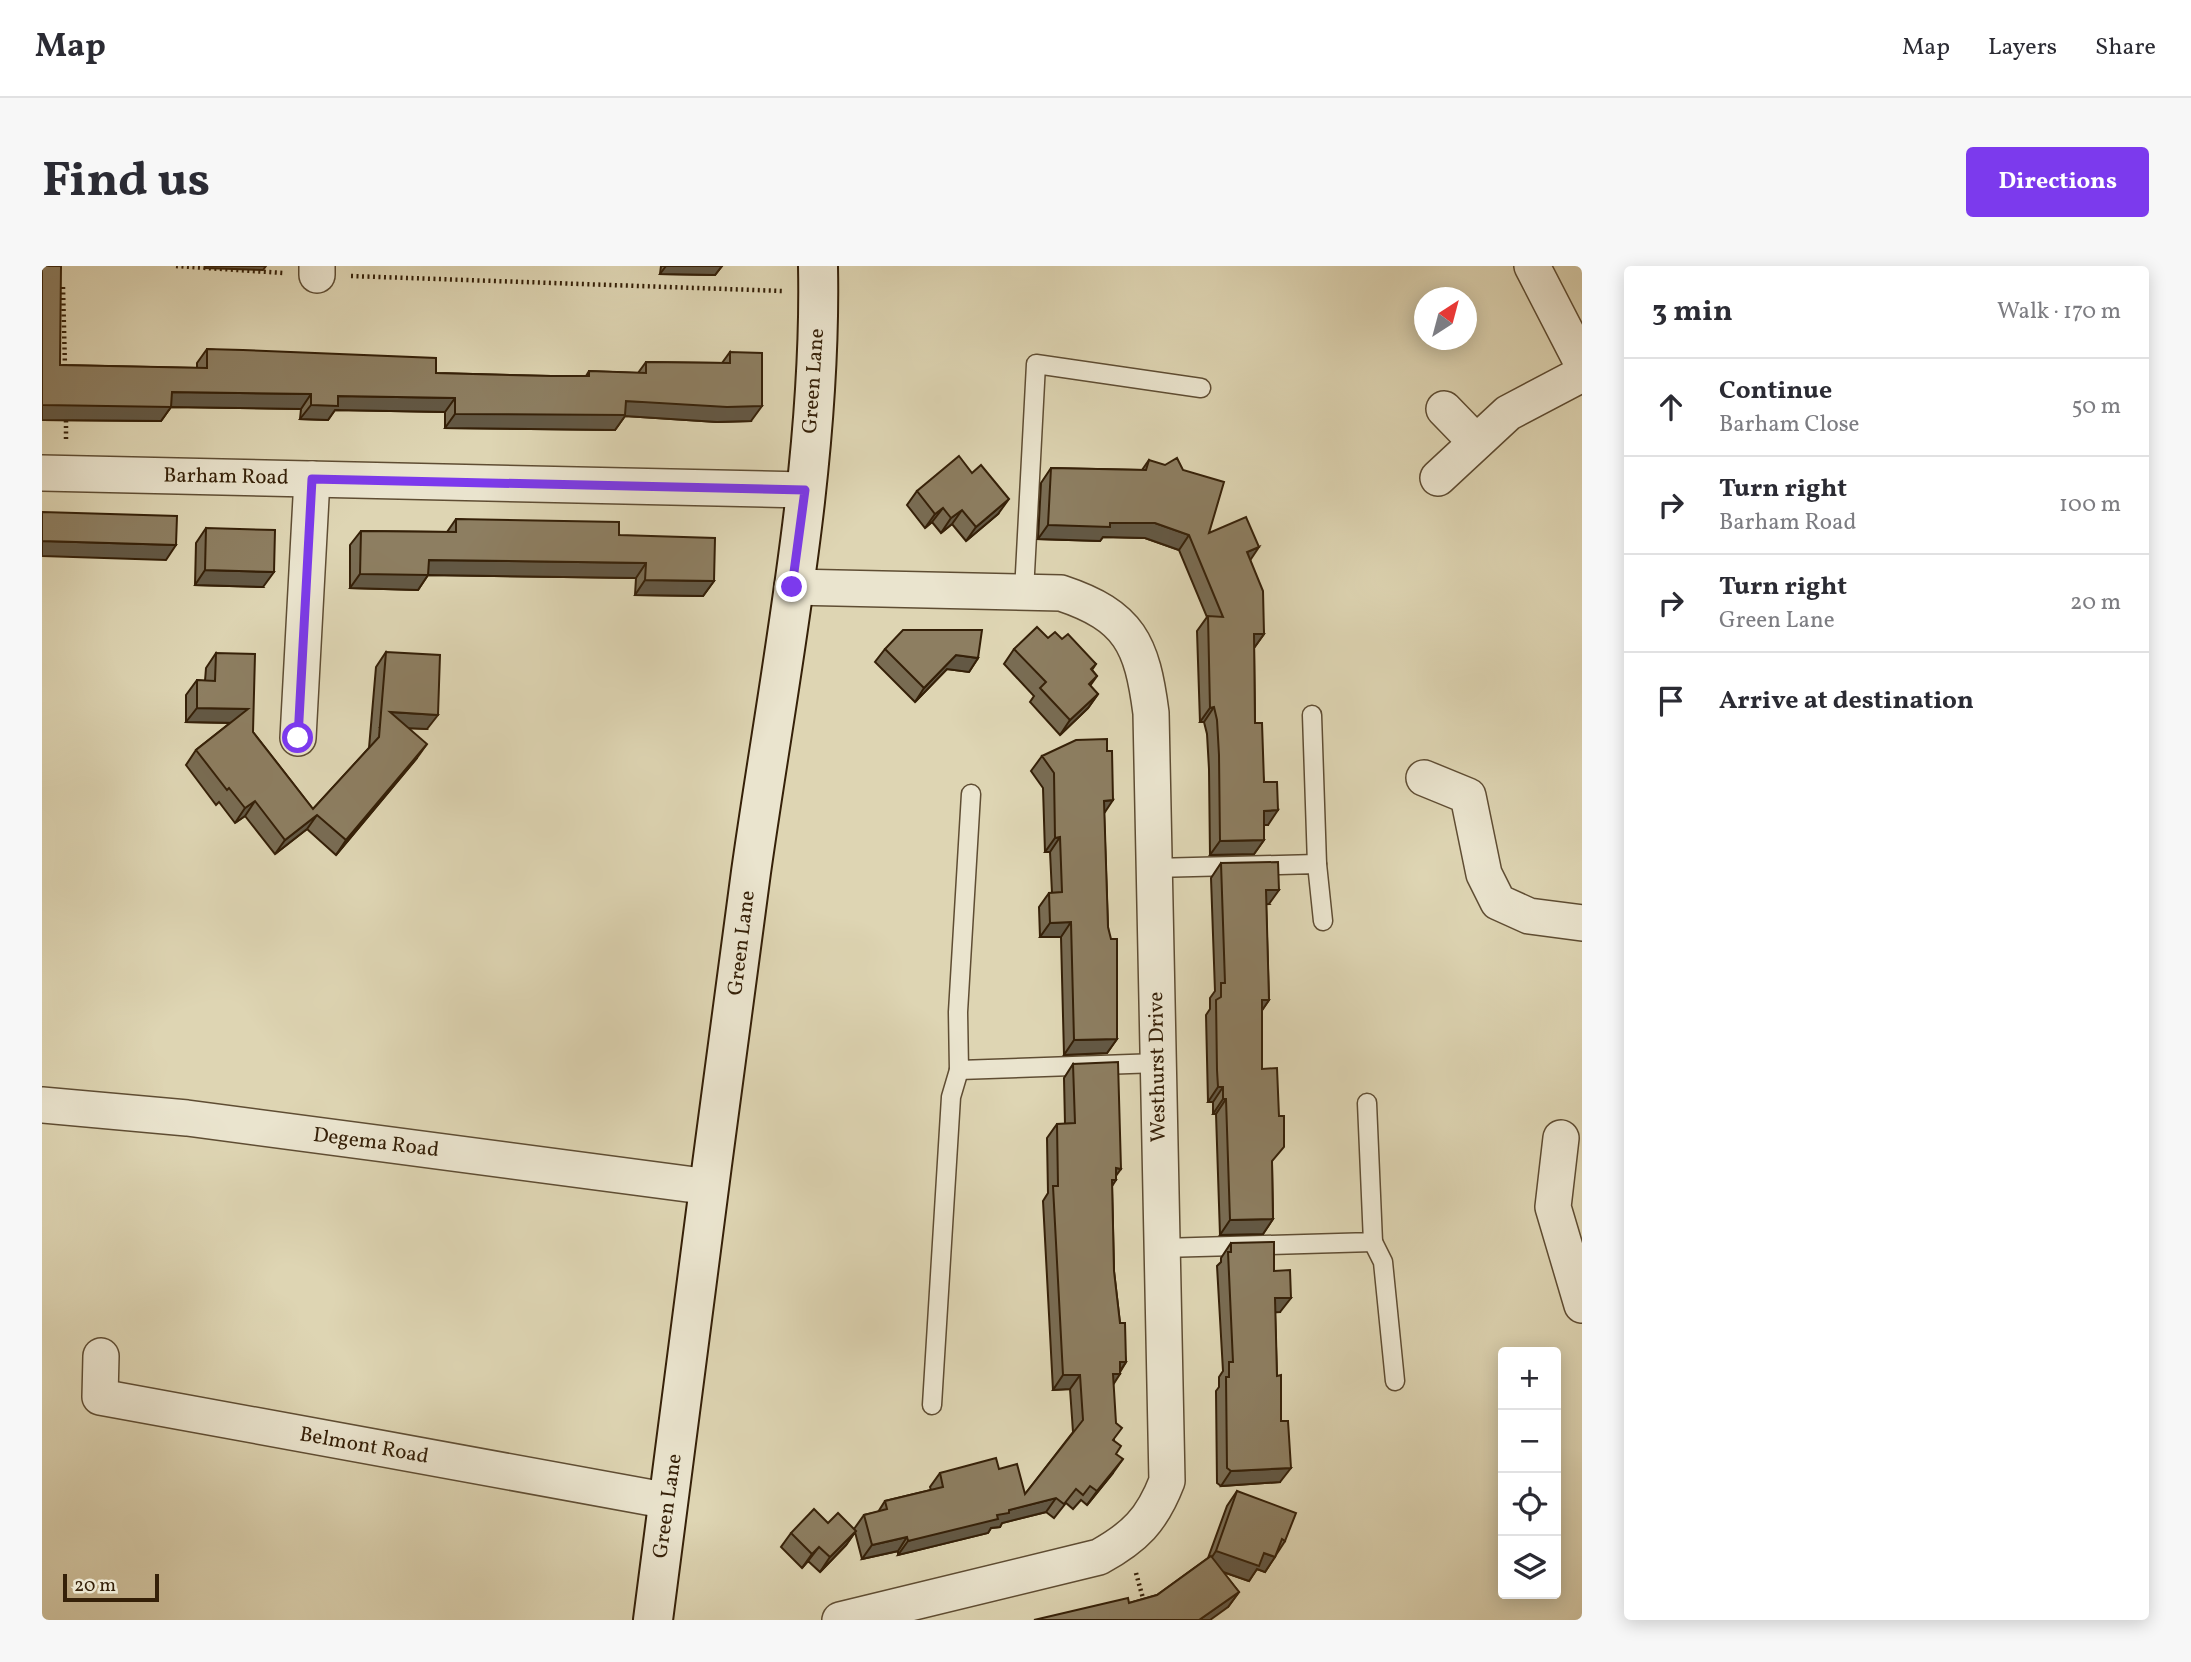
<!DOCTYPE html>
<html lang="en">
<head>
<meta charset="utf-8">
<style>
  body { margin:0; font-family:Vollkorn,serif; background:#f7f7f7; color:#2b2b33 }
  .controls { position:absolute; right:21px; bottom:21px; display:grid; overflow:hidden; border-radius:7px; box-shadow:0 4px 18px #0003 }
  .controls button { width:63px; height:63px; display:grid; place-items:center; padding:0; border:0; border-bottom:2px solid #e1e1e2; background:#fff; color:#2b2b33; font:35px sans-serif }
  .compass { position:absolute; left:1372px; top:21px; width:63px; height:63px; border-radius:50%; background:#fff; box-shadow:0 4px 18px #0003; rotate:36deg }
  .scale { position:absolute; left:21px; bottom:18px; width:96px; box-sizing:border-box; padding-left:7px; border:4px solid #352008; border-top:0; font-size:19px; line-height:24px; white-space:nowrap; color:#352008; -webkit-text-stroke:5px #eae4ce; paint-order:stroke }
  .stop { position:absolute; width:21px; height:21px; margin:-16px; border:5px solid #7c3aed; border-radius:50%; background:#fff }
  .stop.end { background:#7c3aed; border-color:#fff; box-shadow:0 2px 7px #0008 }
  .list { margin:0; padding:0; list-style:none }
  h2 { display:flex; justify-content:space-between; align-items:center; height:91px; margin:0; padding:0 28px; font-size:30px }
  h2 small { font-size:23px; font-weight:400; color:#7c7c81 }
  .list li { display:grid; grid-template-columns:46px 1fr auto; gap:21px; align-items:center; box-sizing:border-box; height:98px; padding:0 28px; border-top:2px solid #e1e1e2 }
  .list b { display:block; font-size:26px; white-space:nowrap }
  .list p { margin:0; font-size:23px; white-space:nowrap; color:#7c7c81 }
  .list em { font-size:23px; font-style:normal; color:#7c7c81 }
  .icon { flex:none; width:38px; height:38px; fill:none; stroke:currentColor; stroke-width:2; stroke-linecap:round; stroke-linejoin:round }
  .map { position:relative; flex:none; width:1540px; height:1354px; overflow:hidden; border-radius:7px }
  header { display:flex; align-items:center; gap:42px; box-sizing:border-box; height:98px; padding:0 35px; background:#fff; border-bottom:2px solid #e1e1e2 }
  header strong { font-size:33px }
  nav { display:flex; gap:38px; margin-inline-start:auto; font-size:24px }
  .intro { display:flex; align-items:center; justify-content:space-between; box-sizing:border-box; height:168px; padding:0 42px }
  h1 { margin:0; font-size:49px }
  .button { padding:18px 32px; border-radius:7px; background:#7c3aed; color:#fff; font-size:24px; font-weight:700 }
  main { display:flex; gap:42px; padding:0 42px }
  aside { flex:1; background:#fff; border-radius:7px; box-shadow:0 4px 18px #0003 }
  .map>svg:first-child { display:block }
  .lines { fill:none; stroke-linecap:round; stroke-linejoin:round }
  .service-casing { stroke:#5f4d33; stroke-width:21 }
  .minor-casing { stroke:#5f4d33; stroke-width:38 }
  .secondary-casing { stroke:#352008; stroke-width:42 }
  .path { stroke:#352008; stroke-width:4.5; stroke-dasharray:2 3.5; stroke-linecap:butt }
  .service { stroke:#eae4ce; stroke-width:18 }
  .minor { stroke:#eae4ce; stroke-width:35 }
  .secondary { stroke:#eae4ce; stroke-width:38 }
  .wall { fill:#796c53; stroke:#352008; stroke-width:2 }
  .shaded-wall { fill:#635844; stroke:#352008; stroke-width:2 }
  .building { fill:#8d7e61; stroke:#352008; stroke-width:2 }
  .route { stroke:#7c3aed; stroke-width:9 }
  .labels { text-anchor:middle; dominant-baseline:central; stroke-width:5; stroke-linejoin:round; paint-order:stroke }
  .street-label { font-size:21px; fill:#352008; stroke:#eae4ce }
</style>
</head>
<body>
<header>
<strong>Map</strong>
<nav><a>Map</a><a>Layers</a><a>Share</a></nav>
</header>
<div class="intro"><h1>Find us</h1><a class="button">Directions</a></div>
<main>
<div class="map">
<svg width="1540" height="1354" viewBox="0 0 1540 1354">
  <rect width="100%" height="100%" fill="#ded5b3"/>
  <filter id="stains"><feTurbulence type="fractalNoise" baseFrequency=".00286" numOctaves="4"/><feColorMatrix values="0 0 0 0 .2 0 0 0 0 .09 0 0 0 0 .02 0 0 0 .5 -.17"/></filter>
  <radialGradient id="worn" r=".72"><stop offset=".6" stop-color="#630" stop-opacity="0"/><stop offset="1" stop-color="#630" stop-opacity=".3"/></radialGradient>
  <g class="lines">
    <g class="service-casing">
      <g id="service">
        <path d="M 982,326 L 994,98 L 1159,122"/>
        <path d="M 1270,449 L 1275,598"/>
        <path d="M 929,528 L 916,746 L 917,804 L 1116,797"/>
        <path d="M 1112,602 L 1275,598 L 1281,655"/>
        <path d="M 1331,976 L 1341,996 L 1353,1115"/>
        <path d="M 1120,982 L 1331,976 L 1325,837"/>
        <path d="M 890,1139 L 909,831 L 917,804"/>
      </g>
    </g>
    <g class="minor-casing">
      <g id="minor">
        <path d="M 1490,0 L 1540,97"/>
        <path d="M 275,9 L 275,0"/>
        <path d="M 1402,143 L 1434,176"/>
        <path d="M 0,207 L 763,224"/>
        <path d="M 1396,212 L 1466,147 L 1540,108"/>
        <path d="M 750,321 L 1019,327 C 1088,350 1100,378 1109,447 L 1125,1215 C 1110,1254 1093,1271 1057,1291 L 798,1354"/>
        <path d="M 256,472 L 270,213"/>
        <path d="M 1382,512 L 1426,530 L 1442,608 L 1456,636 L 1487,650 L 1540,657"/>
        <path d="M 0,839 L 145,852 L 668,921"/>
        <path d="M 1519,872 L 1511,941 L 1540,1039"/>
        <path d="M 59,1090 L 58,1131 L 627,1235"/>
      </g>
    </g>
    <g class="secondary-casing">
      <path id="secondary" d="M 611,1354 C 645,1105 674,855 709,606 C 737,408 780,199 776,0"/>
    </g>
    <g class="path">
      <path d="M 134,0 L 241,7"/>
      <path d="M 309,10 L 741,25"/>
      <path d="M 21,21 L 23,102"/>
      <path d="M 24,149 L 24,175"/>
      <path d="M 1094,1307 L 1102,1336"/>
    </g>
    <use href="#service" class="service"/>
    <use href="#minor" class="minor"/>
    <use href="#secondary" class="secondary"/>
  </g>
  <g class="wall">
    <path d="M 0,0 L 18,99 L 155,102 L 155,97 L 165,83 L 394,107 L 509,110 L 544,110 L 547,105 L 596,107 L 604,96 L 680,97 L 688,86 L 709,155 L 675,156 L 583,150 L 573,164 L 403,162 L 403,146 L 293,144 L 286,154 L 258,153 L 259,143 L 129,141 L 119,155 L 0,154 Z"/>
    <path d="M 619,0 L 680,0 L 673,9 L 618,8 Z"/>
    <path d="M 1107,194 L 1167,267 L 1208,294 L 1222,368 L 1212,382 L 1213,457 L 1222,516 L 1226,559 L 1222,559 L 1222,574 L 1212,588 L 1168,589 L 1167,503 L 1165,468 L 1162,456 L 1158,456 L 1155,365 L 1165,351 L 1137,284 L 1103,272 L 1061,271 L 1058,275 L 996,273 L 999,217 L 1009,202 L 1100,204 Z"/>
    <path d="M 875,225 L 956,248 L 924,275 L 910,258 L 899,267 L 890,256 L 883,262 L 865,239 Z"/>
    <path d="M 414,253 L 577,269 L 672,315 L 661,330 L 593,329 L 594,312 L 386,309 L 376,324 L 308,322 L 308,279 L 319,265 L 405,266 Z"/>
    <path d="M 164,262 L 221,321 L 153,319 L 154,277 Z"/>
    <path d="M 1006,372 L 1020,373 L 1054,398 L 1050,404 L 1055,410 L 1048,420 L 1056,428 L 1046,442 L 1018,469 L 988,436 L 992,430 L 962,398 L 972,383 Z"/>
    <path d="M 843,383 L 936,392 L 927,406 L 905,403 L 873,436 L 833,396 Z"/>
    <path d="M 344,386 L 385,463 L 367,462 L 375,492 L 294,589 L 265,563 L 233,588 L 203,550 L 193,557 L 177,536 L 174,539 L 144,499 L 154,484 L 188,457 L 144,456 L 144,429 L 155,414 L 163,415 L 164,402 L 174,387 L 211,466 L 271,543 L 327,482 L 334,401 Z"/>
    <path d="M 1000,490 L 1062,547 L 1066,661 L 1075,773 L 1065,787 L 1022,789 L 1019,671 L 998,671 L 997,641 L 1007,627 L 1010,627 L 1008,586 L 1003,586 L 1001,522 L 989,505 Z"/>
    <path d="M 1179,597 L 1227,638 L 1224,638 L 1227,734 L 1220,744 L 1220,803 L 1230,898 L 1231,953 L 1221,968 L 1178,969 L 1174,848 L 1171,848 L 1171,836 L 1166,836 L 1164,749 L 1168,743 L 1168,732 L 1173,725 L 1169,612 Z"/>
    <path d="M 1031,798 L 1074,909 L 1070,920 L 1072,1005 L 1078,1057 L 1084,1096 L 1071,1118 L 1072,1174 L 1074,1188 L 1071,1207 L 1045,1239 L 1039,1234 L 1031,1243 L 1024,1237 L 1012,1252 L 1004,1246 L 960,1257 L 958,1261 L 949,1262 L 946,1267 L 856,1289 L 856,1285 L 820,1293 L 813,1266 L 804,1279 L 778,1306 L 766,1295 L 760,1302 L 739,1281 L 749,1267 L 786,1257 L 812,1263 L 822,1249 L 836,1246 L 843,1235 L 889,1224 L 888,1221 L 898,1207 L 957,1203 L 983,1228 L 1031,1166 L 1028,1123 L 1011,1124 L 1001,935 L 1006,927 L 1005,872 L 1015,858 L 1023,858 L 1022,812 Z"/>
    <path d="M 1189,977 L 1232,1005 L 1238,1046 L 1233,1046 L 1238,1216 L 1179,1220 L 1175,1217 L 1174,1125 L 1177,1121 L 1177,1111 L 1181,1105 L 1175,1000 L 1179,996 L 1179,992 Z"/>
    <path d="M 1195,1225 L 1243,1275 L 1223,1306 L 1215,1303 L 1207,1315 L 1181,1306 L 1197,1326 L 1186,1341 L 1087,1337 L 1115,1329 L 1166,1292 L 1185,1240 Z"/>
  </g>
  <g class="shaded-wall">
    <path d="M 164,0 L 224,0 L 221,4 L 163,2 Z"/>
    <path d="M 624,0 L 680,0 L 673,9 L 618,8 Z"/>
    <path d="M 130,126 L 269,128 L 259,143 L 129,141 L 119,155 L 0,154 L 0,139 Z"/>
    <path d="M 296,130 L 413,132 L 403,146 L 293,144 L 286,154 L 258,153 L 269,139 Z"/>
    <path d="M 584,135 L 720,140 L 709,155 L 675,156 L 583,150 L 573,164 L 403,162 L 413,148 Z"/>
    <path d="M 967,233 L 956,248 L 924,275 L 934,261 Z"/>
    <path d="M 901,242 L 890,256 L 883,262 L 893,248 Z"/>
    <path d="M 920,244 L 910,258 L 899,267 L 909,252 Z"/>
    <path d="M 1068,257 L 1113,257 L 1147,269 L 1137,284 L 1103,272 L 1061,271 L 1058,275 L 996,273 L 1006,259 Z"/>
    <path d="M 0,275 L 134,279 L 124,294 L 0,290 Z"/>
    <path d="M 1217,281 L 1207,296 L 1205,286 Z"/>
    <path d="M 387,294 L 604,297 L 594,312 L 386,309 L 376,324 L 308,322 L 318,308 Z"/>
    <path d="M 163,304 L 232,306 L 221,321 L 153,319 Z"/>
    <path d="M 603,314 L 672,315 L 661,330 L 593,329 Z"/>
    <path d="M 1212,368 L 1222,368 L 1212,382 Z"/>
    <path d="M 914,389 L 936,392 L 927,406 L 905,403 L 873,436 L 882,422 Z"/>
    <path d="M 1056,428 L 1046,442 L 1018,469 L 1028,454 Z"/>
    <path d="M 1172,441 L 1162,456 L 1158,456 L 1168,442 Z"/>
    <path d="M 155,442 L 206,443 L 196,457 L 144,456 Z"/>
    <path d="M 348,446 L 396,449 L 385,463 L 338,461 Z"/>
    <path d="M 385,478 L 375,492 L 294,589 L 304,574 Z"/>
    <path d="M 1071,534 L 1061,549 L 1062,535 Z"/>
    <path d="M 213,535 L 203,550 L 193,557 L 203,542 Z"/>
    <path d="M 1236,544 L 1226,559 L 1212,559 L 1222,545 Z"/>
    <path d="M 275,549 L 265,563 L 233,588 L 243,574 Z"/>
    <path d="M 1018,571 L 1008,586 L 1003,586 L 1013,572 Z"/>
    <path d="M 1222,574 L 1212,588 L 1168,589 L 1178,575 Z"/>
    <path d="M 1224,624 L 1237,624 L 1227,638 L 1214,639 Z"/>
    <path d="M 1029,656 L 1019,671 L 998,671 L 1008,657 Z"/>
    <path d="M 1220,734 L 1227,734 L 1217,749 Z"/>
    <path d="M 1075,773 L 1065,787 L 1022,789 L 1032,774 Z"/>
    <path d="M 1176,821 L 1181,821 L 1171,836 L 1166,836 Z"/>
    <path d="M 1181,833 L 1184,833 L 1174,848 L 1171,848 Z"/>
    <path d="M 1074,902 L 1079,903 L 1071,914 L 1074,914 L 1065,928 Z"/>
    <path d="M 1231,953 L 1221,968 L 1178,969 L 1188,954 Z"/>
    <path d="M 1233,1032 L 1249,1032 L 1238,1046 L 1222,1047 Z"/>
    <path d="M 1078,1096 L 1084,1096 L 1076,1108 L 1078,1108 L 1069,1122 L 1061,1122 Z"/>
    <path d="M 1021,1109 L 1038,1109 L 1028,1123 L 1011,1124 Z"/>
    <path d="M 1081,1193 L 1071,1207 L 1045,1239 L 1055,1225 Z"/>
    <path d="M 1249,1202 L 1238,1216 L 1179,1220 L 1189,1205 Z"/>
    <path d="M 1014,1232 L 1004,1246 L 960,1257 L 958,1261 L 949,1262 L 946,1267 L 856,1289 L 866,1275 L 967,1244 Z"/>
    <path d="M 814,1265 L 804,1279 L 778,1306 L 788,1291 Z"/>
    <path d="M 865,1271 L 856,1285 L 820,1293 L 830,1279 Z"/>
    <path d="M 777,1281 L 766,1295 L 760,1302 L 770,1288 Z"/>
    <path d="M 1174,1285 L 1222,1287 L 1233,1291 L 1223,1306 L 1215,1303 L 1207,1315 L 1164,1300 Z"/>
    <path d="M 1197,1326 L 1186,1341 L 1168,1354 L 1157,1354 Z"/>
  </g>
  <g class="building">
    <path d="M 0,0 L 19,0 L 18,99 L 165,102 L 165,83 L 201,84 L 394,92 L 394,107 L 509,110 L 547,110 L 547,105 L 604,107 L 604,96 L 688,97 L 688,86 L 720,87 L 720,140 L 685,141 L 584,135 L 583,149 L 413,148 L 413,132 L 296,130 L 296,140 L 269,139 L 269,128 L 130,126 L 129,141 L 0,139 Z"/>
    <path d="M 917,190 L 930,207 L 939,199 L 967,233 L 934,261 L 920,244 L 909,252 L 901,242 L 893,248 L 875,225 Z"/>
    <path d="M 1135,192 L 1141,204 L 1182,216 L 1167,267 L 1204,251 L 1217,281 L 1205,286 L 1221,325 L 1222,368 L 1212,368 L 1213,457 L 1220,457 L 1222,516 L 1235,516 L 1236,544 L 1222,545 L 1222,574 L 1178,575 L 1177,489 L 1175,454 L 1172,441 L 1168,442 L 1166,350 L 1181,351 L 1147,269 L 1113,257 L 1068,257 L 1068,261 L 1006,259 L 1009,202 L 1104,204 L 1107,194 L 1123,199 Z"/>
    <path d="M 0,246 L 135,250 L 134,279 L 0,275 Z"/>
    <path d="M 414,253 L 577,256 L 577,269 L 673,272 L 672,315 L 603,314 L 604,297 L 387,294 L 386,309 L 318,308 L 319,265 L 414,266 Z"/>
    <path d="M 164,262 L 233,264 L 232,306 L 163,304 Z"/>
    <path d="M 995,361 L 1006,372 L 1013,366 L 1020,373 L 1026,368 L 1054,398 L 1049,403 L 1055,410 L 1047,418 L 1056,428 L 1028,454 L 998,422 L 1004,416 L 972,383 Z"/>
    <path d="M 861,364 L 940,364 L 936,392 L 914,389 L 882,422 L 843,383 Z"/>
    <path d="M 344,386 L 398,389 L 396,449 L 348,446 L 385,478 L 304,574 L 275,549 L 243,574 L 213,535 L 203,542 L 187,522 L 185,524 L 154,484 L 206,443 L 155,442 L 155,414 L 173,415 L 174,387 L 213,388 L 211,466 L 271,543 L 337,471 Z"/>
    <path d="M 1065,473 L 1065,485 L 1070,485 L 1071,534 L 1062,535 L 1066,661 L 1069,673 L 1075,673 L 1075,773 L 1032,774 L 1029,656 L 1008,657 L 1007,627 L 1020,626 L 1018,571 L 1013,572 L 1012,507 L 1000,490 L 1034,474 Z"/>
    <path d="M 1236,596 L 1237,624 L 1224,624 L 1227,734 L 1220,734 L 1220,803 L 1235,802 L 1237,850 L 1242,850 L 1242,881 L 1230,895 L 1231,953 L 1188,954 L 1184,833 L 1181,833 L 1181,821 L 1176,821 L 1175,804 L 1174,734 L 1179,731 L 1179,717 L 1183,717 L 1179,597 Z"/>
    <path d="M 1076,796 L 1079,903 L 1074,902 L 1074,914 L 1070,914 L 1072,1005 L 1078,1057 L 1083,1057 L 1084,1096 L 1078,1096 L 1078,1108 L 1071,1108 L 1074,1157 L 1080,1162 L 1071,1174 L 1079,1180 L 1074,1188 L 1081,1193 L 1055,1225 L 1048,1220 L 1041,1229 L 1034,1223 L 1022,1238 L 1014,1232 L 967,1244 L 967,1247 L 955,1249 L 956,1253 L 866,1275 L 865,1271 L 830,1279 L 822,1249 L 845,1243 L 843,1235 L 901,1221 L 898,1207 L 954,1192 L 957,1203 L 975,1198 L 983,1228 L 1041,1154 L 1038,1109 L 1021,1109 L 1011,920 L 1016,920 L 1015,858 L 1033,857 L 1031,798 Z"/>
    <path d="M 1232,976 L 1232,1005 L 1248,1004 L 1249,1032 L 1233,1032 L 1235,1110 L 1239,1109 L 1239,1155 L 1246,1155 L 1249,1202 L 1189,1205 L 1185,1202 L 1184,1111 L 1187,1111 L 1187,1096 L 1191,1096 L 1186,986 L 1189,986 L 1189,977 Z"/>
    <path d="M 1195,1225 L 1254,1247 L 1243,1275 L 1240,1273 L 1233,1291 L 1222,1287 L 1217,1300 L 1174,1285 Z"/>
    <path d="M 772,1243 L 786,1257 L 796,1247 L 814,1265 L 788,1291 L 777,1281 L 770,1288 L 749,1267 Z"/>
    <path d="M 1169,1290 L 1197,1326 L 1157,1354 L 992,1354 L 1086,1332 L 1087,1337 L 1115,1329 Z"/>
  </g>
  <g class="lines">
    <path class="route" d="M 256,472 L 270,213 L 763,224 L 750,321"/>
  </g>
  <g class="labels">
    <g class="street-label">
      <text transform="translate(772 115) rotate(-86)">Green Lane</text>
      <text transform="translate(184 211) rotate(1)">Barham Road</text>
      <text transform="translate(700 677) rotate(-83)">Green Lane</text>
      <text transform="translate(1116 801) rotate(-91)">Westhurst Drive</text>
      <text transform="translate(334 877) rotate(7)">Degema Road</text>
      <text transform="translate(322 1180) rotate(10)">Belmont Road</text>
      <text transform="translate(626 1240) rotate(-82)">Green Lane</text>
    </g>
  </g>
  <rect width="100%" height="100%" filter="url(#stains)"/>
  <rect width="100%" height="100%" fill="url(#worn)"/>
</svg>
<div class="controls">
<button>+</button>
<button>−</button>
<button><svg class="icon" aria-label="locate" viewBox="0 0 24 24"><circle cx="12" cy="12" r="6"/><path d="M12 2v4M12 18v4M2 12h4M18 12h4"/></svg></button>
<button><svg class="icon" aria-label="layers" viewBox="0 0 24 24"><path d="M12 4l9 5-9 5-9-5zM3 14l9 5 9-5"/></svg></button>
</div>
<svg class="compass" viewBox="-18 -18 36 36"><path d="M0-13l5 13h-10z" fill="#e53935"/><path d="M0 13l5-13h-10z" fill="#7c7c81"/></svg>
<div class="scale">20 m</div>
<div class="stop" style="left:256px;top:472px"></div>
<div class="stop end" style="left:750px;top:321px"></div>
</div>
<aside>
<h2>3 min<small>Walk · 170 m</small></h2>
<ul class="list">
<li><svg class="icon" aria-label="ahead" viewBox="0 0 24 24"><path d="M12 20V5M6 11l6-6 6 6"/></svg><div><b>Continue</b><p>Barham Close</p></div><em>50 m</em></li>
<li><svg class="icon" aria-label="right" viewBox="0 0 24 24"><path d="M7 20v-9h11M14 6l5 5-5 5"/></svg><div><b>Turn right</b><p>Barham Road</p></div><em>100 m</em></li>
<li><svg class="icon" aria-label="right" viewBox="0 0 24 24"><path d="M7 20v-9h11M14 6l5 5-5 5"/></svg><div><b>Turn right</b><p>Green Lane</p></div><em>20 m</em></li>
<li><svg class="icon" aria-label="arrive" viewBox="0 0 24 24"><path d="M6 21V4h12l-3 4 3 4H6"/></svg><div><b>Arrive at destination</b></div></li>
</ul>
</aside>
</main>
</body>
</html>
